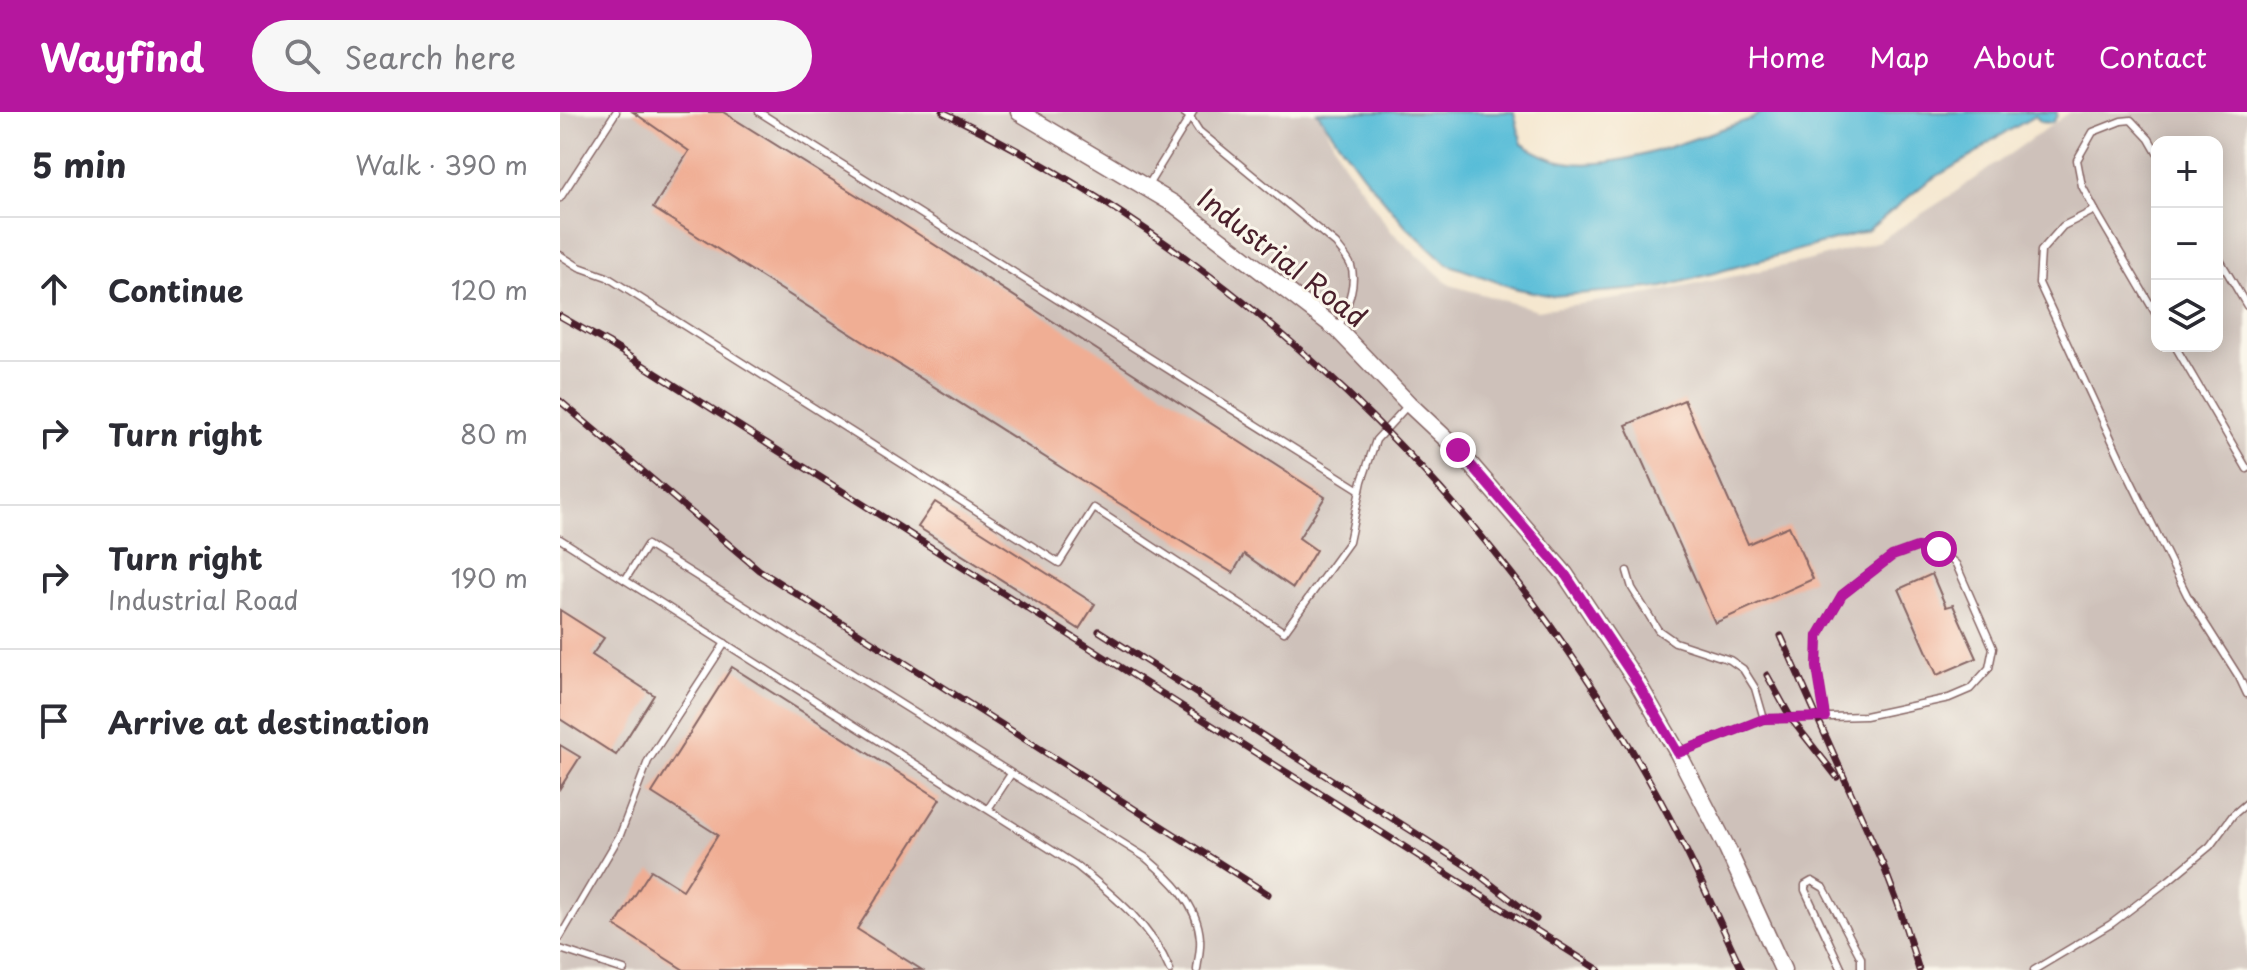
<!DOCTYPE html>
<html lang="en">
<head>
<meta charset="utf-8">
<style>
  body { margin:0; font-family:"Playpen Sans",sans-serif; background:#f7f7f7; color:#2b2b33 }
  .controls { position:absolute; right:24px; top:24px; display:grid; overflow:hidden; border-radius:16px; box-shadow:0 4px 20px #0003 }
  .controls button { width:72px; height:72px; display:grid; place-items:center; padding:0; border:0; border-bottom:2px solid #e1e1e2; background:#fff; color:#2b2b33; font:40px sans-serif }
  .stop { position:absolute; width:24px; height:24px; margin:-18px; border:6px solid #b5179e; border-radius:50%; background:#fff }
  .stop.end { background:#b5179e; border-color:#fff; box-shadow:0 2px 8px #0008 }
  .list { margin:0; padding:0; list-style:none }
  h2 { display:flex; justify-content:space-between; align-items:center; height:104px; margin:0; padding:0 32px; font-size:34px }
  h2 small { font-size:26px; font-weight:400; color:#7c7c81 }
  .list li { display:grid; grid-template-columns:52px 1fr auto; gap:24px; align-items:center; box-sizing:border-box; height:144px; padding:0 32px; border-top:2px solid #e1e1e2 }
  .list b { display:block; font-size:30px; white-space:nowrap }
  .list p { margin:0; font-size:26px; white-space:nowrap; color:#7c7c81 }
  .list em { font-size:26px; font-style:normal; color:#7c7c81 }
  .icon { flex:none; width:44px; height:44px; fill:none; stroke:currentColor; stroke-width:2; stroke-linecap:round; stroke-linejoin:round }
  .map { position:relative; flex:none; width:1687px; height:858px; overflow:hidden }
  header { display:flex; align-items:center; gap:48px; box-sizing:border-box; height:112px; padding:0 40px; background:#b5179e; color:#fff }
  header strong { font-size:38px }
  nav { display:flex; gap:44px; margin-inline-start:auto; font-size:28px }
  .search { width:560px; height:72px; background:#f7f7f7; display:flex; align-items:center; gap:20px; box-sizing:border-box; padding:0 28px; border-radius:44px; color:#7c7c81; font-size:30px }
  main { display:flex }
  aside { flex:1; background:#fff }
  .map>svg:first-child { display:block }
  .industrial { fill:#cec1ba; fill-rule:evenodd }
  .water { fill:#59bdd8; stroke:#526e82; stroke-width:2 }
  .building { fill:#f0ae94 }
  .lines { fill:none; stroke-linecap:round; stroke-linejoin:round }
  .service-casing { stroke:#866564; stroke-width:9 }
  .tertiary-casing { stroke:#866564; stroke-width:19 }
  .service { stroke:#fff; stroke-width:6 }
  .tertiary { stroke:#fff; stroke-width:16 }
  .rail-casing { stroke:#4a1f2b; stroke-width:7 }
  .rail { stroke:#fbf7ec; stroke-width:4; stroke-dasharray:12; stroke-linecap:butt }
  .route { stroke:#b5179e; stroke-width:10 }
  .labels { text-anchor:middle; dominant-baseline:central; stroke-width:6; stroke-linejoin:round; paint-order:stroke }
  .street-label { font-size:28px; fill:#4a1f2b; stroke:#fbf7ec }
</style>
</head>
<body>
<header>
<strong>Wayfind</strong>
<div class="search"><svg class="icon" aria-label="search" viewBox="0 0 24 24"><circle cx="10" cy="10" r="6"/><path d="M15 15l6 6"/></svg>Search here</div>
<nav><a>Home</a><a>Map</a><a>About</a><a>Contact</a></nav>
</header>
<main>
<aside>
<h2>5 min<small>Walk · 390 m</small></h2>
<ul class="list">
<li><svg class="icon" aria-label="ahead" viewBox="0 0 24 24"><path d="M12 20V5M6 11l6-6 6 6"/></svg><div><b>Continue</b></div><em>120 m</em></li>
<li><svg class="icon" aria-label="right" viewBox="0 0 24 24"><path d="M7 20v-9h11M14 6l5 5-5 5"/></svg><div><b>Turn right</b></div><em>80 m</em></li>
<li><svg class="icon" aria-label="right" viewBox="0 0 24 24"><path d="M7 20v-9h11M14 6l5 5-5 5"/></svg><div><b>Turn right</b><p>Industrial Road</p></div><em>190 m</em></li>
<li><svg class="icon" aria-label="arrive" viewBox="0 0 24 24"><path d="M6 21V4h12l-3 4 3 4H6"/></svg><div><b>Arrive at destination</b></div></li>
</ul>
</aside>
<div class="map">
<svg width="1687" height="858" viewBox="0 0 1687 858">
  <rect width="100%" height="100%" fill="#fbf7ec"/>
  <filter id="ink" filterUnits="userSpaceOnUse"><feTurbulence type="fractalNoise" baseFrequency=".0125" numOctaves="2"/><feDisplacementMap in="SourceGraphic" scale="16" xChannelSelector="R" yChannelSelector="G"/><feConvolveMatrix kernelMatrix="1 2 1 2 8 2 1 2 1" color-interpolation-filters="sRGB"/></filter>
  <filter id="wash" filterUnits="userSpaceOnUse"><feTurbulence type="fractalNoise" baseFrequency=".006" numOctaves="4" result="noise"/><feDisplacementMap in="SourceGraphic" scale="32" xChannelSelector="R" yChannelSelector="G"/><feGaussianBlur stdDeviation="1.8" result="paint"/><feColorMatrix in="noise" values="0 0 0 0 0 0 0 0 0 0 0 0 0 0 0 0 0 1.4 0 .05"/><feComposite in="paint" operator="in"/></filter>
  <g filter="url(#wash)">
    <rect width="100%" height="100%" fill="#f5e7cf"/>
    <path class="industrial" d="M 0,0 L 759,0 L 782,49 L 831,119 L 890,173 L 977,198 L 1090,182 L 1247,149 L 1319,129 L 1388,85 L 1510,0 L 1687,0 L 1687,858 L 0,858 ZM 1597,30 L 1657,30 L 1657,234 L 1597,234 Z"/>
    <path class="water" d="M 757,0 L 954,0 L 962,32 C 973,38 984,45 996,48 C 1053,64 1136,24 1191,7 L 1202,0 L 1497,0 L 1497,4 L 1492,11 L 1481,10 L 1475,4 L 1431,29 L 1417,41 L 1367,70 L 1307,119 L 1103,175 L 992,184 L 954,176 L 887,152 L 846,114 L 803,63 Z"/>
    <g id="blocks">
      <g class="building">
        <path d="M 73,0 L 163,0 L 330,104 L 765,385 L 739,426 L 756,438 L 733,476 L 684,442 L 673,461 L 513,363 L 93,96 L 129,39 Z"/>
        <path d="M 1124,288 L 1188,432 L 1229,414 L 1253,467 L 1155,511 L 1066,313 Z"/>
        <path d="M 375,390 L 535,492 L 519,517 L 358,415 Z"/>
        <path d="M 1372,462 L 1386,495 L 1393,493 L 1417,546 L 1377,563 L 1339,477 Z"/>
        <path d="M 0,498 L 44,526 L 32,543 L 94,583 L 56,643 L 0,607 Z"/>
        <path d="M 172,555 L 380,687 L 297,817 L 362,858 L 124,858 L 55,814 L 91,758 L 123,778 L 158,723 L 92,681 Z"/>
        <path d="M 0,633 L 20,645 L 0,676 Z"/>
      </g>
    </g>
  </g>
  <g filter="url(#ink)">
    <use href="#blocks" fill-opacity="0" stroke="#866564" stroke-width="2"/>
    <g class="lines">
      <g class="service-casing">
        <g id="service">
          <path d="M 199,0 L 800,378"/>
          <path d="M 623,0 L 630,5 L 639,19 L 776,132 C 781,139 788,146 791,154 C 798,173 784,200 778,218"/>
          <path d="M 587,75 L 633,0"/>
          <path d="M 0,86 L 56,0"/>
          <path d="M 1535,98 L 1522,74 L 1517,48 L 1533,20 L 1561,9 L 1571,8 L 1589,27 L 1597,41"/>
          <path d="M 0,143 L 19,155 L 47,165 L 499,451 L 534,396 L 724,520 L 789,430 L 802,369 L 816,328 L 849,292"/>
          <path d="M 1657,143 L 1687,194"/>
          <path d="M 1597,204 L 1535,98 L 1503,114 L 1481,139 L 1479,171 L 1567,361 L 1627,483 L 1679,565 L 1687,582"/>
          <path d="M 1615,234 L 1687,357"/>
          <path d="M 0,427 L 517,754 C 553,783 591,813 610,858"/>
          <path d="M 1067,459 L 1072,476 L 1098,518 L 1115,530 L 1170,548 L 1183,557 L 1195,576 L 1204,607 L 1118,641"/>
          <path d="M 65,468 L 87,433 L 585,745 C 610,766 638,792 640,827 C 641,837 638,848 637,858"/>
          <path d="M 1204,607 L 1305,604 L 1389,586 L 1410,577 L 1429,556 L 1433,536 L 1396,452 L 1379,437 L 1357,435 L 1332,444 L 1282,483 L 1258,524 L 1257,555 L 1265,605"/>
          <path d="M 428,697 L 451,662"/>
          <path d="M 0,825 L 60,723 L 88,649 L 165,531"/>
          <path d="M 0,837 L 64,858"/>
          <path d="M 1282,858 L 1245,778 L 1245,773 L 1252,769 L 1264,776 L 1301,846 L 1301,858"/>
          <path d="M 1474,858 L 1551,812 L 1609,768 L 1650,734 L 1673,703 L 1687,691"/>
        </g>
      </g>
      <g class="tertiary-casing">
        <path id="tertiary" d="M 459,0 L 614,92 L 778,218 L 849,292 L 898,338 L 1005,462 L 1077,570 L 1118,641 L 1167,736 L 1223,858"/>
      </g>
      <use href="#service" class="service"/>
      <use href="#tertiary" class="tertiary"/>
      <g class="rail-casing">
        <g id="rail">
          <path d="M 383,0 C 679,143 928,382 1089,668 C 1124,729 1152,794 1182,858"/>
          <path d="M 0,204 L 48,231 L 1039,858"/>
          <path d="M 0,289 L 199,458 L 708,782"/>
          <path d="M 539,519 L 910,756 L 976,807"/>
          <path d="M 1221,524 L 1324,755 L 1338,792 L 1359,858"/>
          <path d="M 1207,563 L 1232,608 L 1277,665"/>
        </g>
      </g>
      <use href="#rail" class="rail"/>
    </g>
  </g>
  <g class="lines" filter="url(#ink)">
    <path class="route" d="M 898,338 L 1005,462 L 1077,570 L 1118,641 L 1204,607 L 1265,605 L 1257,555 L 1258,524 L 1282,483 L 1332,444 L 1357,435 L 1379,437"/>
  </g>
  <g class="labels">
    <g class="street-label">
      <text transform="translate(723 145) rotate(38)">Industrial Road</text>
    </g>
  </g>
</svg>
<div class="controls">
<button>+</button>
<button>−</button>
<button><svg class="icon" aria-label="layers" viewBox="0 0 24 24"><path d="M12 4l9 5-9 5-9-5zM3 14l9 5 9-5"/></svg></button>
</div>
<div class="stop" style="left:1379px;top:437px"></div>
<div class="stop end" style="left:898px;top:338px"></div>
</div>
</main>
</body>
</html>
